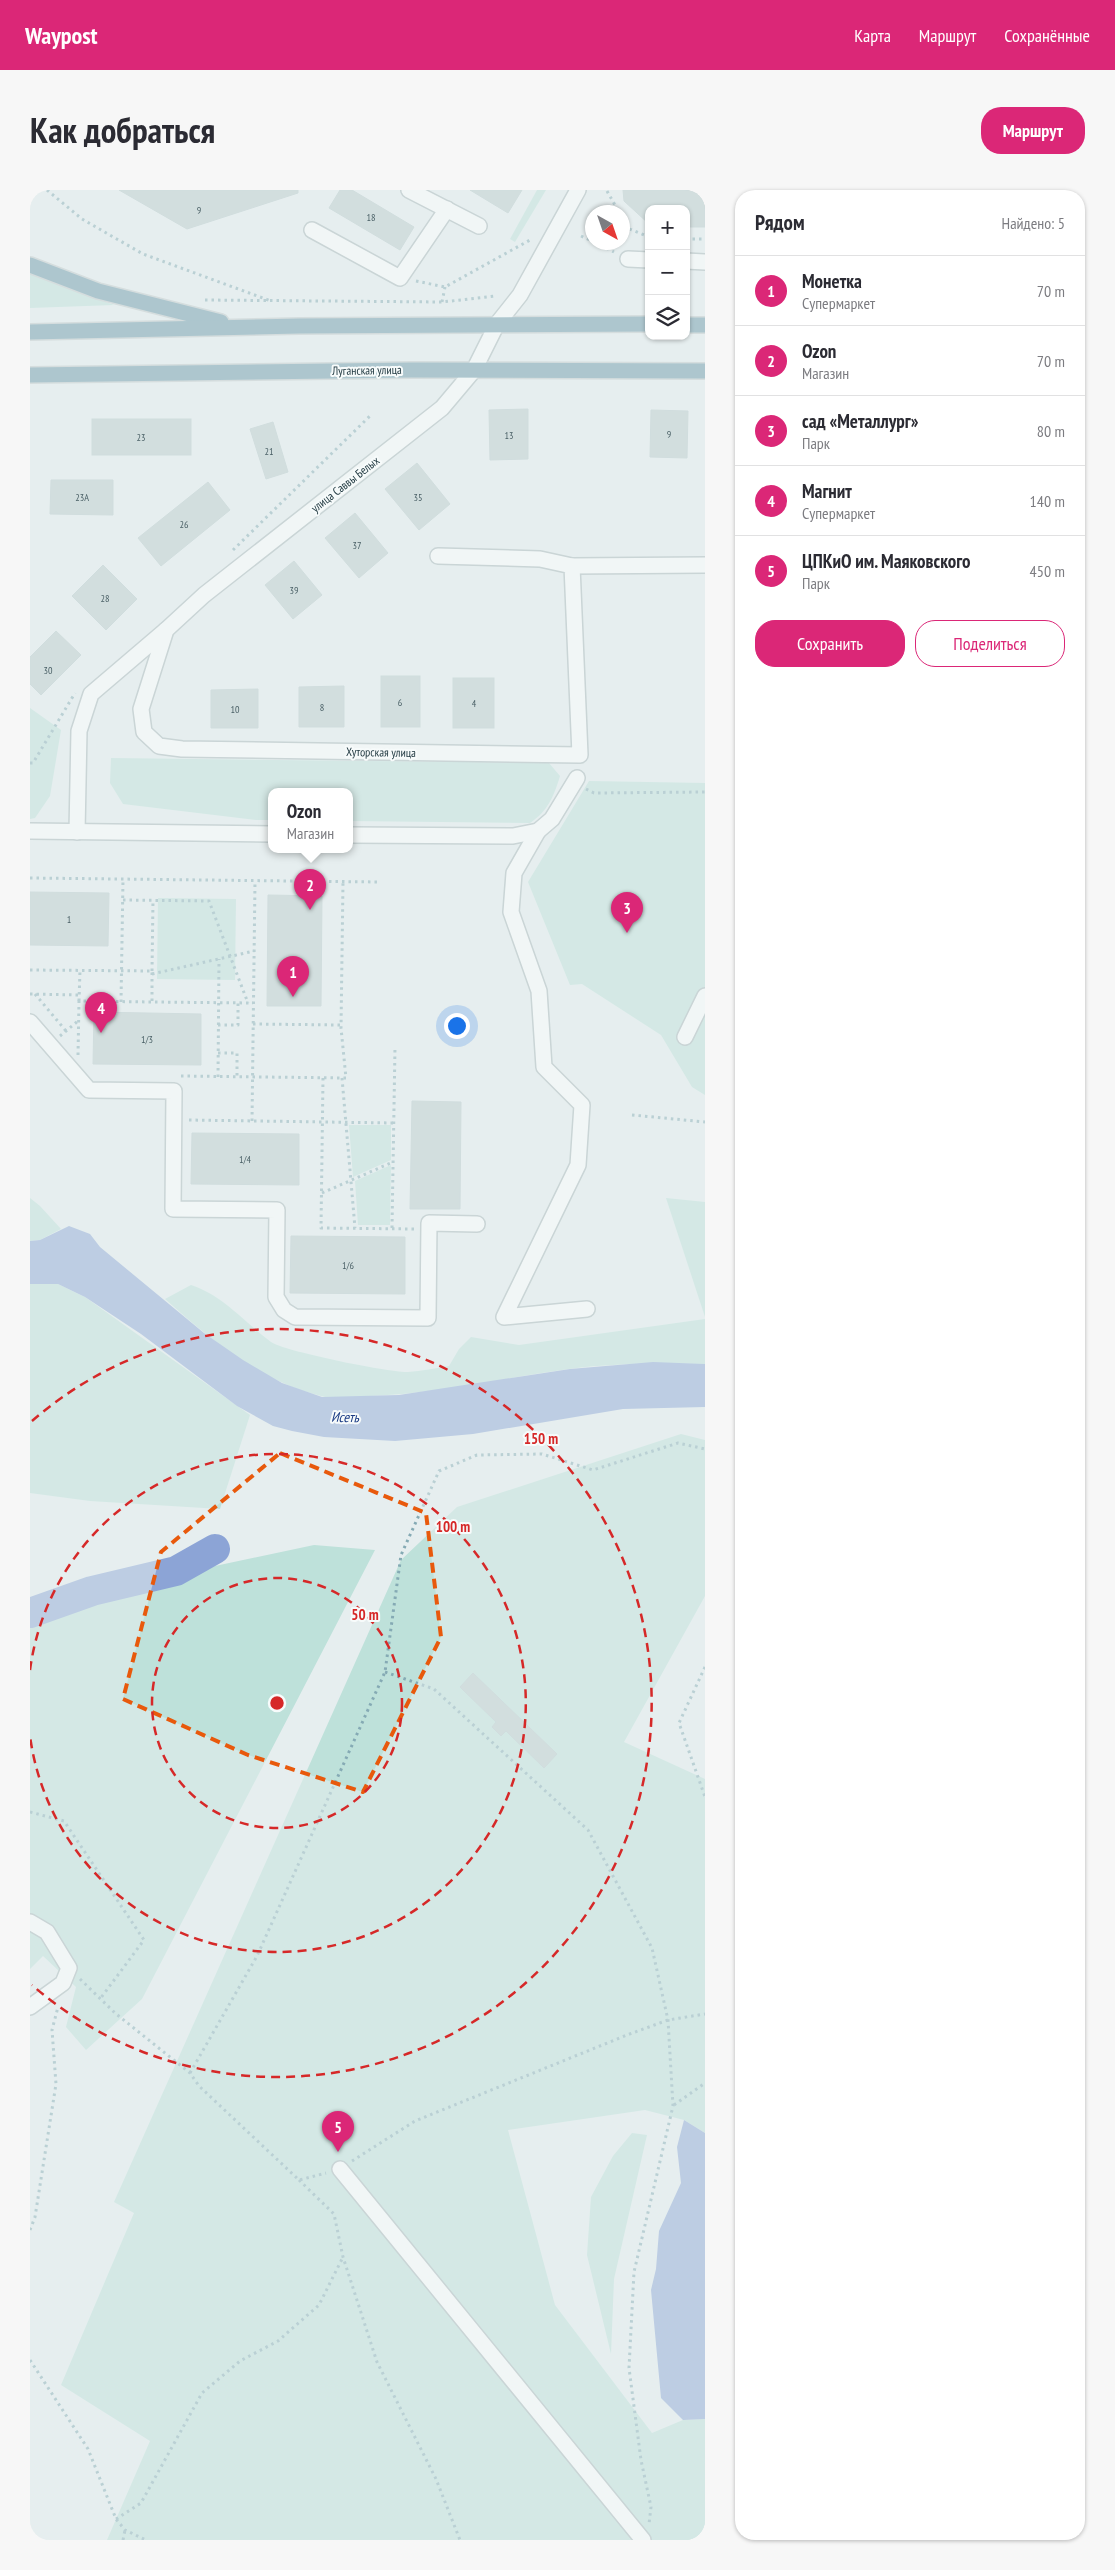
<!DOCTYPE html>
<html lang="ru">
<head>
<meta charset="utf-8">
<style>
  body { margin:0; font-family:"PT Sans Narrow",sans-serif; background:#f7f7f7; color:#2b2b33 }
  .controls { position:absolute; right:15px; top:15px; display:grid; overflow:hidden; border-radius:10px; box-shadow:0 1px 4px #0004 }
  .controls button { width:45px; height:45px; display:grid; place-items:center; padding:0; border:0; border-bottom:1px solid #e1e1e2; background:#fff; color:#2b2b33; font:25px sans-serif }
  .compass { position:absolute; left:555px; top:15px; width:45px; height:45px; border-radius:50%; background:#fff; box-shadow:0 1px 4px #0004; rotate:140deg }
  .you { position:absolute; left:426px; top:835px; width:18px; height:18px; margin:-12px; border:4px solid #fff; border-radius:50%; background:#1a73e8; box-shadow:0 0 0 8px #1a73e833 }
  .badge { display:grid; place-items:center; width:32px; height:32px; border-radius:50%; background:#db2777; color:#fff; font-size:16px; font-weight:700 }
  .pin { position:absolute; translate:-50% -41px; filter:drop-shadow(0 1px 2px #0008) }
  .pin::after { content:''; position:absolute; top:26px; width:18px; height:15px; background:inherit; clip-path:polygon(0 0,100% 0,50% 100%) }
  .popup { position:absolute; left:238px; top:598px; width:85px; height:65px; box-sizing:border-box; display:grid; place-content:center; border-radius:10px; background:#fff; filter:drop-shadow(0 1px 4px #0005); font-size:16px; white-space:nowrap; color:#7c7c81 }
  .popup b { font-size:19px; color:#2b2b33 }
  .popup::after { content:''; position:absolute; left:50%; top:100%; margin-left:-10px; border:10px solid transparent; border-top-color:#fff }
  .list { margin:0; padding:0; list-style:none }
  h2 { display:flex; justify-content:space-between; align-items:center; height:65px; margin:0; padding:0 20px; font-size:21px }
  h2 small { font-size:16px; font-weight:400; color:#7c7c81 }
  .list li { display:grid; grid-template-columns:32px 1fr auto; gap:15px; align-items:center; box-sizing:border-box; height:70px; padding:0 20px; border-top:1px solid #e1e1e2 }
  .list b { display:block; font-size:19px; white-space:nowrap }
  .list p { margin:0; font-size:16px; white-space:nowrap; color:#7c7c81 }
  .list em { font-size:16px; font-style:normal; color:#7c7c81 }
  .actions { display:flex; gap:10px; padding:15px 20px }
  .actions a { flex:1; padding:11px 0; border:1px solid #db2777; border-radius:20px; text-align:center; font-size:18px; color:#db2777 }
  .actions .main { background:#db2777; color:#fff }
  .icon { flex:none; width:28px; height:28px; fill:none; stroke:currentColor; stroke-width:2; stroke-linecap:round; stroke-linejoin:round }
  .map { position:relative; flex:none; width:675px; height:2350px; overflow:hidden; border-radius:20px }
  header { display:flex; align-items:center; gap:30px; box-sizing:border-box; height:70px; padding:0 25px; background:#db2777; color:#fff }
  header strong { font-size:24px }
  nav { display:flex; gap:28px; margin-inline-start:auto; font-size:18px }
  .intro { display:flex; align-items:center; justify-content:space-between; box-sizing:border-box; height:120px; padding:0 30px }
  h1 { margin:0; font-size:35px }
  .button { padding:12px 22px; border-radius:20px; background:#db2777; color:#fff; font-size:18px; font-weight:700 }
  main { display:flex; gap:30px; padding:0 30px }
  aside { flex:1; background:#fff; border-radius:20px; box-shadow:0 1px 4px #0004 }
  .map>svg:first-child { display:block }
  .green { fill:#bee1da }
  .water { fill:#8ca4d6 }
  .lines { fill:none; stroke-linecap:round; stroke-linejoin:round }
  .river { stroke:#8ca4d6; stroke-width:30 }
  .building { fill:#bbcaca; stroke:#b7c7c9 }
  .minor-casing { stroke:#a8b5b8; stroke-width:18 }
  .major-casing { stroke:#c1c8ca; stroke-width:18 }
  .path { stroke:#85aab4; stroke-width:3; stroke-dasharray:2.5 4; stroke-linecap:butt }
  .minor { stroke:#fff; stroke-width:15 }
  .major { stroke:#6896a7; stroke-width:15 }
  .marked { fill:none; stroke:#e8590c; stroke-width:4; stroke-dasharray:10 6; stroke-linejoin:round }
  .ring { fill:none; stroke:#d62828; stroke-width:2.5; stroke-dasharray:9 6 }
  .labels { text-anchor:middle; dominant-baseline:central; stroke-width:4; stroke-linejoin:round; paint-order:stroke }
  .number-label { font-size:10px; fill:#495f65 }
  .street-label { font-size:12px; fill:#233b43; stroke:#f7fbfb }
  .water-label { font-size:14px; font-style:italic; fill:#193a83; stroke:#f7fbfb }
  .centre { fill:#d62828; stroke:#f7fbfb; stroke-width:2.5 }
  .ring-label { font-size:15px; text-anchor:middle; font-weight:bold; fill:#d62828; stroke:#f7fbfb; stroke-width:4; stroke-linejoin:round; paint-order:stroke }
</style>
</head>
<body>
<header>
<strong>Waypost</strong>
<nav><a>Карта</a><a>Маршрут</a><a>Сохранённые</a></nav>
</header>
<div class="intro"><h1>Как добраться</h1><a class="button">Маршрут</a></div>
<main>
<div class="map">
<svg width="675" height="2350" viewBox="0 0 675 2350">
  <rect width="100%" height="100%" fill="#e6eeef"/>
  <g class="green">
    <path d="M 507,0 L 516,0 L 485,52 L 480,49 Z"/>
    <path d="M 0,84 L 84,115 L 0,118 Z"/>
    <path d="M 0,518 L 31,540 L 20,606 L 5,628 L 0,629 Z"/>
    <path d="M 81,568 L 519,573 L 530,586 C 524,606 518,621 500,633 L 319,631 L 319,601 L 241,601 L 241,630 L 226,630 L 93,614 L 80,593 Z"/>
    <path d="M 559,591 L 675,593 L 675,905 L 662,897 L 631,845 L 552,794 L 540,795 L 498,692 Z"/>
    <path d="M 128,708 L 206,709 L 205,790 L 127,789 Z"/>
    <path d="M 319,935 L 361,935 L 361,970 L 323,987 Z"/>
    <path d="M 361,975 L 360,1035 L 328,1035 L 325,991 Z"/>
    <path d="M 0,1008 L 10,1016 L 31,1039 L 10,1050 L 0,1051 Z"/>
    <path d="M 636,1008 L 675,1012 L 675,1127 Z"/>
    <path d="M 0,1094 L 28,1094 L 55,1107 L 220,1225 L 190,1319 L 60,1311 L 0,1303 Z"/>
    <path d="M 161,1095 C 194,1106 214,1132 241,1152 C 253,1161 361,1183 378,1182 C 391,1181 406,1178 419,1176 L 429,1159 L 441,1147 L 489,1155 L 675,1129 L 675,1174 C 630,1173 584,1173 539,1179 C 473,1188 407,1204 340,1206 C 325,1207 306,1210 291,1206 C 231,1192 180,1149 135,1109 Z"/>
    <path d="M 651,1244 L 675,1250 L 675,1406 L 594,1552 L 675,1589 L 675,1943 L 654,1930 L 615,1920 L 478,1940 L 525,2115 L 622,2243 L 653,2230 L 675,2229 L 675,2350 L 77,2350 L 120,2251 L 31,2195 L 104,2023 L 84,2012 L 371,1370 L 427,1317 Z"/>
    <path d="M 284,1355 L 345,1360 L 112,1809 L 56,1860 L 36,1837 L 46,1797 L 13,1766 L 0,1779 L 0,1419 L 74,1405 L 120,1401 L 185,1376 Z"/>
    <path d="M 602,1943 L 617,1945 L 584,2089 L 581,2164 L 557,2065 L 561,2007 L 583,1966 Z"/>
  </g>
  <g class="water">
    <path d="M 39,1036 L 60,1044 L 70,1057 L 174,1143 L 213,1170 L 252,1193 L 292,1207 L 369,1205 L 540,1179 L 623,1172 L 675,1174 L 675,1217 L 593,1219 L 443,1244 L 365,1251 L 294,1247 L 262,1241 L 243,1236 L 207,1216 L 111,1144 L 55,1107 L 28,1094 L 0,1094 L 0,1051 L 10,1050 Z"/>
    <path d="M 654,1930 L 675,1943 L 675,2229 L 653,2230 L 631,2208 L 621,2100 L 626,2079 L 629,2041 L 651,1993 L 647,1957 Z"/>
  </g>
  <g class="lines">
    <path class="river" d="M 0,1423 L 62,1401 L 146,1381 L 185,1359"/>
  </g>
  <g class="building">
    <path d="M 89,0 L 268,0 L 268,3 L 157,39 Z"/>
    <path d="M 310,0 L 322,0 L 384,37 L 370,60 L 299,18 Z"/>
    <path d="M 440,0 L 492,0 L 478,23 Z"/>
    <path d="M 593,0 L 675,0 L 675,37 L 656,37 L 656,19 L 619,19 L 619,34 L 594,11 Z"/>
    <path d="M 498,219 L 498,269 L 460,270 L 459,220 Z"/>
    <path d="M 621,220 L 658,221 L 657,268 L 620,267 Z"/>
    <rect x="62" y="229" width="99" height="36"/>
    <path d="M 243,232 L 258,282 L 236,289 L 220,239 Z"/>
    <path d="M 387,273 L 420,314 L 389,340 L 355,299 Z"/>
    <path d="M 21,290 L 83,290 L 83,325 L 20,324 Z"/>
    <path d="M 178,292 L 200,320 L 131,376 L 108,348 Z"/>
    <path d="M 325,323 L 358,363 L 329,388 L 295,348 Z"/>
    <path d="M 264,371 L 292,405 L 263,429 L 235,395 Z"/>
    <path d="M 73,375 L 107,409 L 76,440 L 42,406 Z"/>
    <path d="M 26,441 L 51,465 L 11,505 L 0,494 L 0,467 Z"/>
    <rect x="351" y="486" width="39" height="51"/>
    <rect x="423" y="488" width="41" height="50"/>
    <path d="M 314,496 L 314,537 L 269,537 L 269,497 Z"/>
    <path d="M 228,499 L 228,538 L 181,538 L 181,500 Z"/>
    <path d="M 0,702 L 79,703 L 78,756 L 0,755 Z"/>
    <path d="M 238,705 L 292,706 L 291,816 L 237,816 Z"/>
    <path d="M 64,822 L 171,824 L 171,875 L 63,874 Z"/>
    <path d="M 382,911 L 431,912 L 430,1019 L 380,1019 Z"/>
    <path d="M 162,943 L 269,944 L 269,995 L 161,994 Z"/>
    <path d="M 261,1046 L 375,1047 L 375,1104 L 260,1103 Z"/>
    <path d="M 443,1483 L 527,1564 L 514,1578 L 476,1541 L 471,1546 L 462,1537 L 466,1532 L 430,1497 Z"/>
  </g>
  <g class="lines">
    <g class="minor-casing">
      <g id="minor">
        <path d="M 379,0 L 449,36"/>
        <path d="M 282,40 L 370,88 L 417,19"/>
        <path d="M 598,69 L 619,70"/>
        <path d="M 656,71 L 675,72"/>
        <path d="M 408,366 L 510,369 L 542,376 L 550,565 L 152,559 L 129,556 L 114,542 L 111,519 L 136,440 L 174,405 L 412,218 L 444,180 L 467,134 L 490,105 L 548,0"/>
        <path d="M 542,376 L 675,375"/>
        <path d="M 0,641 L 241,644"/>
        <path d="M 508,641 L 484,683 L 481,722 L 509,801 L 514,877 L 552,915 L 548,975 L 474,1127 L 557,1119"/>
        <path d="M 47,642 L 49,541 L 61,504 L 136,440"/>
        <path d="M 319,645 L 483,646 L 508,641 L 522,629 L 547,588"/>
        <path d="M 0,832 L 59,900 L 144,901 L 143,1019 L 247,1020 L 246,1107 L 254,1120 L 265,1127 L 398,1128 L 399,1033 L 447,1034"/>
        <path d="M 655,847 L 675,806"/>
        <path d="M 0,1732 L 17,1742 L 39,1778 L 33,1793 L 0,1817"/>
        <path d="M 310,1979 L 613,2350"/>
      </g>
    </g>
    <g class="major-casing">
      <g id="major">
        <path d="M 0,75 L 68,101 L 191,132"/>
        <path d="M 656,135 L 675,135"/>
        <path d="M 0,142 L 269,136 L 619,134"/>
        <path d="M 0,185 L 381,180 L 675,181"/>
      </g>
    </g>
    <g class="path">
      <path d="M 17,0 L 52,29 L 113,64 L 241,111"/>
      <path d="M 577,1 L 589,22"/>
      <path d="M 592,29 L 597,38 L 619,47"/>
      <path d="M 551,46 L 562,51"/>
      <path d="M 656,49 L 675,49"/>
      <path d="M 565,52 L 584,62"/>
      <path d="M 386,91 L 415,97 L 500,50"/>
      <path d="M 175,110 L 412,112 L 466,106"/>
      <path d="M 412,112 L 415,97"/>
      <path d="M 203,360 L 342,224"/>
      <path d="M 0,573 L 3,573 L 45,503"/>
      <path d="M 556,599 L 564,603 L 675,602"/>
      <path d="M 0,688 L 349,692"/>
      <path d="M 93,710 L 179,711 L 218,813"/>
      <path d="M 0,780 L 122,781 L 122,812 L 223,813"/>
      <path d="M 122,781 L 123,710"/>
      <path d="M 122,784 L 224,761"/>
      <path d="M 0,804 L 49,805"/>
      <path d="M 5,804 L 36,841"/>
      <path d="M 49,811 L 50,780"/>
      <path d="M 91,812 L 93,689"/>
      <path d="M 223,834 L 311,835"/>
      <path d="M 188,835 L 208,835 L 208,813"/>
      <path d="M 30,846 L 48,831"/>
      <path d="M 188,863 L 207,863 L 207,887"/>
      <path d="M 48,865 L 49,811 L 122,812"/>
      <path d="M 151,886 L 316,888 L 311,838 L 313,692"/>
      <path d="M 188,887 L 189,769"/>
      <path d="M 293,888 L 291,1038 L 386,1039"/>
      <path d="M 312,888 L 325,1038"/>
      <path d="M 602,925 L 675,932"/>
      <path d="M 159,930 L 364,933"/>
      <path d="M 222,931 L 225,691"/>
      <path d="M 292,1003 L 363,972"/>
      <path d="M 362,1038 L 365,857"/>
      <path d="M 675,1477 L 649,1533 L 675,1607"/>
      <path d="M 355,1482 L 404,1499 L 558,1640 L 622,1758 L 638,1830 L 643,1916 L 604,2082 L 599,2178 L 611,2270 L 621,2317 L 619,2334"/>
      <path d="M 0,1622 L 34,1631 L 114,1750 L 70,1809"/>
      <path d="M 50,1789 L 85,1823 L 160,1883 L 169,1896 L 269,1990 L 296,1983"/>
      <path d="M 160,1883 L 227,1766 L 355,1482 L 371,1365 L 409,1281 L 447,1265 L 512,1264 L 563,1280 L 648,1253 L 675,1259"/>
      <path d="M 644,1915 L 675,1893"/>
      <path d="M 322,1971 L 385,1931 L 597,1845 L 638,1830 L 675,1824"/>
      <path d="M 269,1990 L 304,2024 L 313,2067 L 347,2172 L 406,2289 L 430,2350"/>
      <path d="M 0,2040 L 5,2027 L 26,1894 L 22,1840 L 28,1817"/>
      <path d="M 0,2170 L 58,2259 L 86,2329 L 95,2340 L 116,2350"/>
      <path d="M 86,2329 L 111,2313 L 172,2203 L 210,2171 L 248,2151 L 289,2115 L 313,2067"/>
      <path d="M 93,2350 L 95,2340"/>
    </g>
    <use href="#minor" class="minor"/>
    <use href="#major" class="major"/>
  </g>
  <path d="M0 0H675V2350H0ZM 250,1263 L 396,1323 L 411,1447 L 333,1602 L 218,1565 L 93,1509 L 131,1362 Z" fill="#e6eeef" fill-opacity=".55" fill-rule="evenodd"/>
  <path class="marked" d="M 250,1263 L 396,1323 L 411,1447 L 333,1602 L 218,1565 L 93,1509 L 131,1362 Z"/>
  <g class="ring">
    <circle cx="247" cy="1513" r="125"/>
    <path d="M0 1480A249 249 0 1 1 0 1546"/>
    <path d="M2 1231A374 374 0 1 1 2 1795"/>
  </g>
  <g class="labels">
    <g class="number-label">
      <text x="169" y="20">9</text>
      <text x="341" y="27">18</text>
      <text x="639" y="244">9</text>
      <text x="479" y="245">13</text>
      <text x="111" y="247">23</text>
      <text x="239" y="261">21</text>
      <text x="52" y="307">23А</text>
      <text x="388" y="307">35</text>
      <text x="154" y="334">26</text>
      <text x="327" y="355">37</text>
      <text x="264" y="400">39</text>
      <text x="75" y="408">28</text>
      <text x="18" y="480">30</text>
      <text x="370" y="512">6</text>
      <text x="444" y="513">4</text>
      <text x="292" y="517">8</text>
      <text x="205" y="519">10</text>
      <text x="39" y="729">1</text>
      <text x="117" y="849">1/3</text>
      <text x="215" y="969">1/4</text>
      <text x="318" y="1075">1/6</text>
    </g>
    <g class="street-label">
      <text transform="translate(337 180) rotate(-1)">Луганская улица</text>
      <text transform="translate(315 294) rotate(-38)">улица Саввы Белых</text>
      <text transform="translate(351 562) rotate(1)">Хуторская улица</text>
    </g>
    <g class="water-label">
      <text transform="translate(315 1227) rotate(1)">Исеть</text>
    </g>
  </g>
  <circle cx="247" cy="1513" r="8" class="centre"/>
  <g class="ring-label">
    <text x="511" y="1254">150 m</text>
    <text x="423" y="1342">100 m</text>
    <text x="335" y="1430">50 m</text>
  </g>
</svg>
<div class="controls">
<button>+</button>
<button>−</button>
<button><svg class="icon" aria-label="layers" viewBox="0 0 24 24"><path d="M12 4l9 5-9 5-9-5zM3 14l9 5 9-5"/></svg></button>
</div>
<svg class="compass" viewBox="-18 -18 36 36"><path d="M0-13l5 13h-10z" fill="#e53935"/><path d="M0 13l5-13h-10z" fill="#7c7c81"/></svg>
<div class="you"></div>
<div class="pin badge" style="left:263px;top:807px">1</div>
<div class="pin badge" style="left:280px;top:720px">2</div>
<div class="popup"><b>Ozon</b>Магазин</div>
<div class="pin badge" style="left:597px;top:743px">3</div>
<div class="pin badge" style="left:71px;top:843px">4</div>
<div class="pin badge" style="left:308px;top:1962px">5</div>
</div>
<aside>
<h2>Рядом<small>Найдено: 5</small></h2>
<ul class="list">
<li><span class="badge">1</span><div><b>Монетка</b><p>Супермаркет</p></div><em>70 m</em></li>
<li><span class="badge">2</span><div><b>Ozon</b><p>Магазин</p></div><em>70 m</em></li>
<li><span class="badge">3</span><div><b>сад «Металлург»</b><p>Парк</p></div><em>80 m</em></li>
<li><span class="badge">4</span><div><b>Магнит</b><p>Супермаркет</p></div><em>140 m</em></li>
<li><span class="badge">5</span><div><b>ЦПКиО им. Маяковского</b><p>Парк</p></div><em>450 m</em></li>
</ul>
<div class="actions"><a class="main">Сохранить</a><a>Поделиться</a></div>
</aside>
</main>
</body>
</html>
